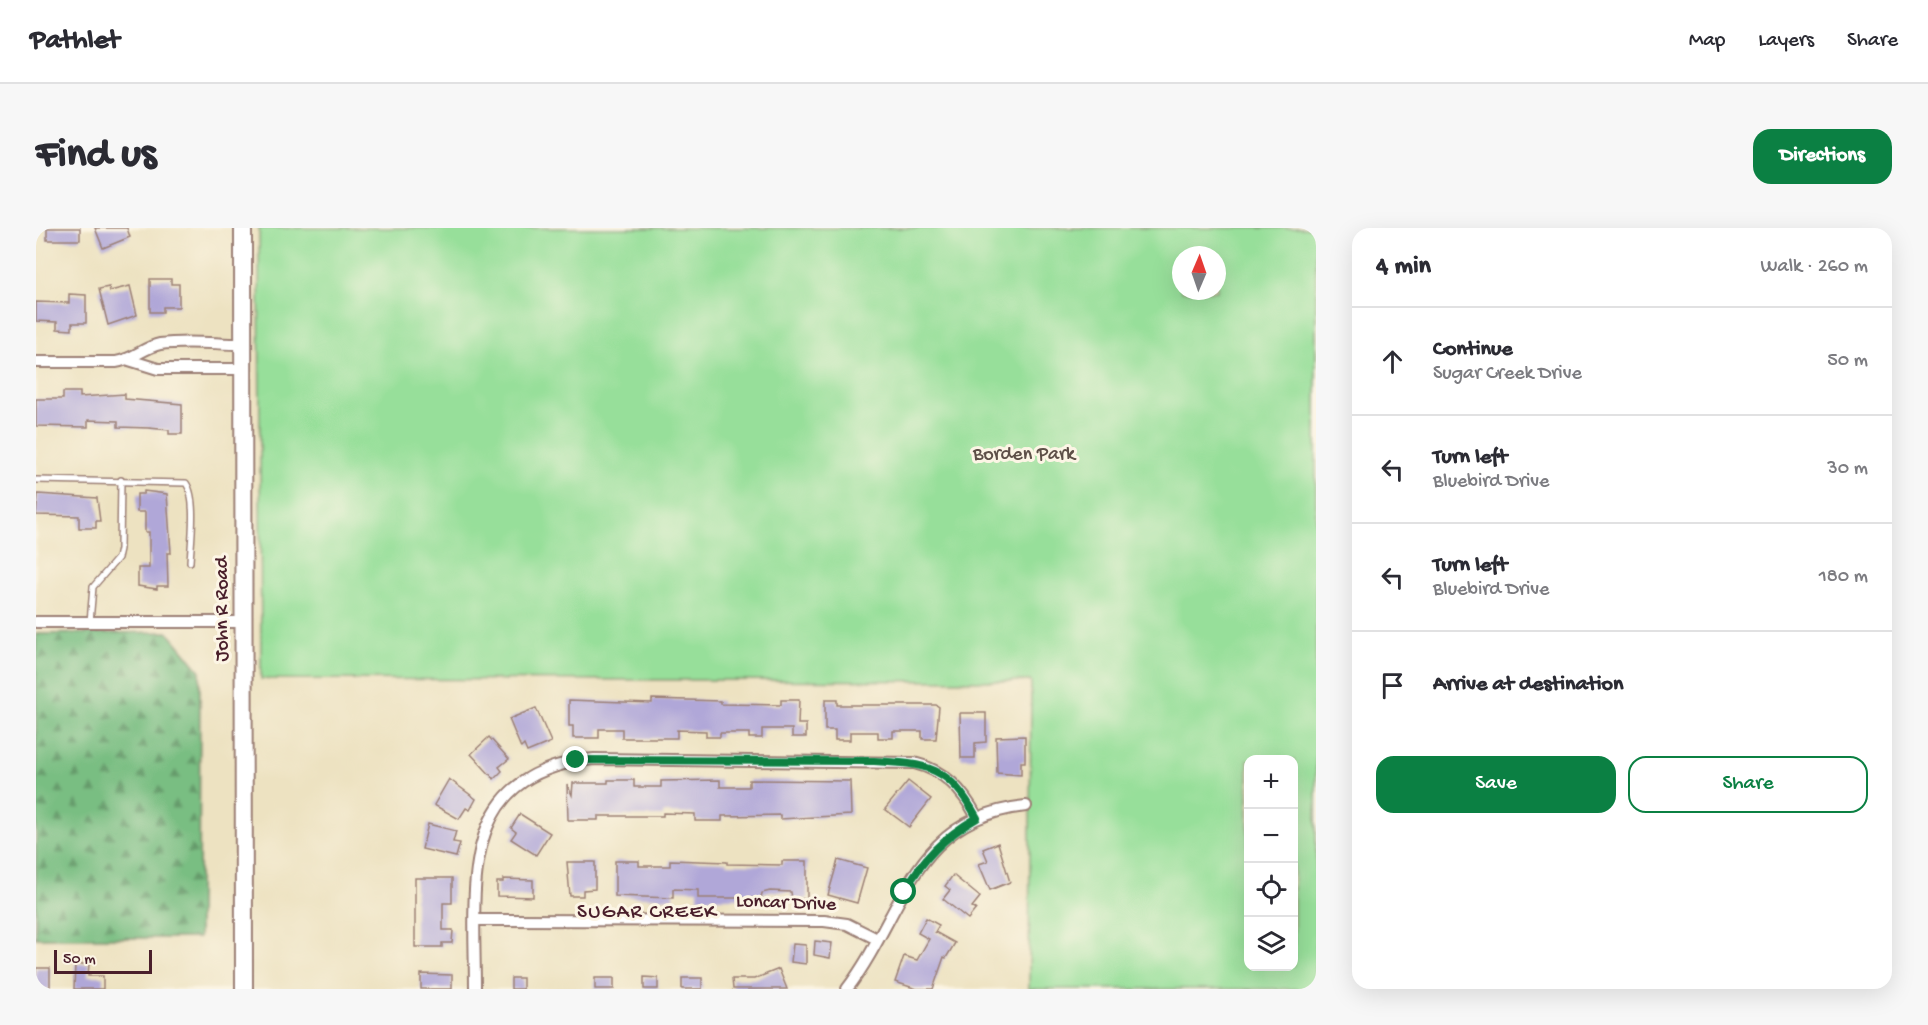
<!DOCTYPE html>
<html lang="en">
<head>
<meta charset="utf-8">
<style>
  body { margin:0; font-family:"Gochi Hand",sans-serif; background:#f7f7f7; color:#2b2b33 }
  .controls { position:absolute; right:18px; bottom:18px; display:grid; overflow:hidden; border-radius:12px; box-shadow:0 6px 24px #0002 }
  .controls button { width:54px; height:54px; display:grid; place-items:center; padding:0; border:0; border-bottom:2px solid #e1e1e2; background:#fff; color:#2b2b33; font:30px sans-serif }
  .compass { position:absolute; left:1136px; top:18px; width:54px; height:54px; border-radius:50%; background:#fff; box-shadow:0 6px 24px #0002; rotate:2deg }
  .scale { position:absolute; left:18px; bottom:15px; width:98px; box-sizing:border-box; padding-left:6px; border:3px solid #4a1f2b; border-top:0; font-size:16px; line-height:21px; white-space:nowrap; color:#4a1f2b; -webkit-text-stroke:4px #fcf5e5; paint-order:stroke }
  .stop { position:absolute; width:18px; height:18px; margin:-14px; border:4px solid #0b8043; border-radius:50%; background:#fff }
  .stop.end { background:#0b8043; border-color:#fff; box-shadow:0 2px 6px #0008 }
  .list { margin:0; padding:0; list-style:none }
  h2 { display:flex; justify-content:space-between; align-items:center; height:78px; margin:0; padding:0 24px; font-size:26px }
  h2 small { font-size:20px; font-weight:400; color:#7c7c81 }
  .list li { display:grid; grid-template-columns:39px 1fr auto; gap:18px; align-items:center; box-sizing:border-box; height:108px; padding:0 24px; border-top:2px solid #e1e1e2 }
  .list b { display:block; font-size:22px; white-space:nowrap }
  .list p { margin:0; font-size:20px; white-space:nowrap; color:#7c7c81 }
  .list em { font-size:20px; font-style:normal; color:#7c7c81 }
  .actions { display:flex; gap:12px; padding:18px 24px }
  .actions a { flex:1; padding:14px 0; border:2px solid #0b8043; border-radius:18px; text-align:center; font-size:21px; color:#0b8043 }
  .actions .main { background:#0b8043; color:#fff }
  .icon { flex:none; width:33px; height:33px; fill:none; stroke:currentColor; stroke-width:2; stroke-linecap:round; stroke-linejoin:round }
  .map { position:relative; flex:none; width:1280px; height:761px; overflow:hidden; border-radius:18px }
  header { display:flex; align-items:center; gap:36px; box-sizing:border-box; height:84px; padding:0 30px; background:#fff; border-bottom:2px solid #e1e1e2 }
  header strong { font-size:28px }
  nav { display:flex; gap:33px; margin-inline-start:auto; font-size:21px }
  .intro { display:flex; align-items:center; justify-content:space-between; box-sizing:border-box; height:144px; padding:0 36px }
  h1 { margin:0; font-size:42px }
  .button { padding:15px 27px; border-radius:18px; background:#0b8043; color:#fff; font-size:21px; font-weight:700 }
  main { display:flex; gap:36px; padding:0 36px }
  aside { flex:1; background:#fff; border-radius:18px; box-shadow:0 6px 24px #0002 }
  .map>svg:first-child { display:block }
  .forest { fill:url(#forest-firs); stroke:#626e56; stroke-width:1.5 }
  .park { fill:#97df9a; stroke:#707f62; stroke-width:1.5; fill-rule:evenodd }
  .building { fill:#b0a7d8 }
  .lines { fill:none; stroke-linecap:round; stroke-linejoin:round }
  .service-casing { stroke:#9c8076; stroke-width:8 }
  .minor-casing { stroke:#9c8076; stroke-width:14 }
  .secondary-casing { stroke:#9c8076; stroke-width:20 }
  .service { stroke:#fff; stroke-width:5 }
  .minor { stroke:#fff; stroke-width:10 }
  .secondary { stroke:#fff; stroke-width:16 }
  .route { stroke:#0b8043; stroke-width:8 }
  .labels { text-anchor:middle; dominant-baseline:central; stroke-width:6; stroke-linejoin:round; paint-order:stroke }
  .park-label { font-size:20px; fill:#5d4f47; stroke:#fcf5e5 }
  .street-label { font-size:20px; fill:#4a1f2b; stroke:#fcf5e5 }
  .neighbourhood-label { font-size:21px; letter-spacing:1.5px; fill:#4a1f2b; stroke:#fcf5e5 }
</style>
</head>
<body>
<header>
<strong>Pathlet</strong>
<nav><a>Map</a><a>Layers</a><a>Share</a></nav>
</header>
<div class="intro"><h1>Find us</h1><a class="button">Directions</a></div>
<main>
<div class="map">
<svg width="1280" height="761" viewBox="0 0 1280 761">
  <defs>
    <pattern id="forest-firs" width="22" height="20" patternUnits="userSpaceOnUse" patternTransform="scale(1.5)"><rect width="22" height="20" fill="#79be82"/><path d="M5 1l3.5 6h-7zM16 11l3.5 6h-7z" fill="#659a6b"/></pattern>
  </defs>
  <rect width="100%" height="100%" fill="#fcf5e5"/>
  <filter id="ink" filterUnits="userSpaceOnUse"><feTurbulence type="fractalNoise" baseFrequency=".0167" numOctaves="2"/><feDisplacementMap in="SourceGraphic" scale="12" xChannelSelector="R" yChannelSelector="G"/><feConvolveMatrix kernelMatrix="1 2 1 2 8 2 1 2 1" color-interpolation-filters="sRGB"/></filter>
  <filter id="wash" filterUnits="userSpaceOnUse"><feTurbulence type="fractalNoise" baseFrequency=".008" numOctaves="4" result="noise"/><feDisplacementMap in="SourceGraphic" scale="24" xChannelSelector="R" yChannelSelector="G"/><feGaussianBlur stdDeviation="1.35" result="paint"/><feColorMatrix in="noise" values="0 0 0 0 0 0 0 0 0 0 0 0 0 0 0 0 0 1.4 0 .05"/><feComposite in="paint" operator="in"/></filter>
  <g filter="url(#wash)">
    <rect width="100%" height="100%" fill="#ede2c1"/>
    <path class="forest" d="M 132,404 L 164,443 L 163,710 L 0,710 L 0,406 Z"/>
    <path class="park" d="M 223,0 L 1280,0 L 1280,761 L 993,761 L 995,453 L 225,451 ZM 1145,27 L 1181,27 L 1181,63 L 1145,63 ZM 1212,532 L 1258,532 L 1258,738 L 1212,738 Z"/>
    <g id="blocks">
      <g class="building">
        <rect x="11" y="0" width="33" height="12"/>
        <path d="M 59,0 L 91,0 L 94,9 L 67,20 Z"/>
        <path d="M 114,51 L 135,51 L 135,56 L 143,56 L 143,79 L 127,79 L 127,84 L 114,84 Z"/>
        <path d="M 94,58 L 101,87 L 72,97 L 63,61 L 73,59 L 74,63 Z"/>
        <path d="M 33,66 L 50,67 L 50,95 L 36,95 L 36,102 L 21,101 L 21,94 L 0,93 L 0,74 L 33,75 Z"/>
        <path d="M 27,164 L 44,164 L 44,169 L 89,166 L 89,171 L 146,176 L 146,206 L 133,206 L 133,202 L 113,200 L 82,199 L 82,193 L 52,192 L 52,199 L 0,198 L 0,171 L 27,171 Z"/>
        <path d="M 108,263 L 131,266 L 135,325 L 131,325 L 132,358 L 121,358 L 121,361 L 102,358 L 102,340 L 113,340 L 113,304 L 109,304 L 109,284 L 101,284 L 101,266 L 108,266 Z"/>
        <path d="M 2,266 L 61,270 L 64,293 L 60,293 L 60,300 L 43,300 L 43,288 L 0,287 Z"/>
        <path d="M 616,471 L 685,473 L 685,476 L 745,477 L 745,472 L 763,472 L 762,496 L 770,496 L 770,509 L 756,509 L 756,501 L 726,501 L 726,510 L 713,510 L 713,505 L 684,505 L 684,509 L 670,509 L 670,503 L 641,502 L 641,510 L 586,510 L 586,501 L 563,501 L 563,510 L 537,510 L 537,498 L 533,498 L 533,472 L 616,475 Z"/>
        <path d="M 789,472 L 801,472 L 801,477 L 900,477 L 903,479 L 900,511 L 886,511 L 886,503 L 857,503 L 857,510 L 842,510 L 842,504 L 814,504 L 814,512 L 799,512 L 799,502 L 789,502 Z"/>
        <path d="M 500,480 L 515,514 L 491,524 L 488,517 L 485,520 L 473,491 Z"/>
        <path d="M 924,485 L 950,485 L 950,514 L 939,515 L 939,530 L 925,530 Z"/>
        <path d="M 989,508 L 989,534 L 985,534 L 985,547 L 961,545 L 960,509 Z"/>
        <path d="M 453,509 L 473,531 L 463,539 L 466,543 L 458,551 L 435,526 Z"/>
        <path d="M 413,551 L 440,571 L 434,582 L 430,580 L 423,591 L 398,577 Z"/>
        <path d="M 572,552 L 598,552 L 598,559 L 625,559 L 625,553 L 684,552 L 684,559 L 713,559 L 713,552 L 814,553 L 815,587 L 744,591 L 744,587 L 686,588 L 686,593 L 659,593 L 659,586 L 627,585 L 627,588 L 562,588 L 562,592 L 532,592 L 531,556 L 536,567 L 537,555 L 572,555 Z"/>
        <path d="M 872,553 L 895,571 L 873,599 L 849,581 Z"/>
        <path d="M 484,586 L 514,605 L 500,627 L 475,611 L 480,604 L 475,600 Z"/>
        <path d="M 392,596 L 420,603 L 417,614 L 424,615 L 420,629 L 386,621 Z"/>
        <path d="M 962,615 L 974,654 L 954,662 L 943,636 L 952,633 L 947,621 Z"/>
        <path d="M 634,632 L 691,634 L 691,636 L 746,637 L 746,633 L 771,633 L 771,671 L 756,671 L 755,664 L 734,663 L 726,665 L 725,670 L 662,670 L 662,662 L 637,661 L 637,670 L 579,668 L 579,633 L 603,633 L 603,638 L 634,638 Z"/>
        <path d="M 802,632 L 831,640 L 821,675 L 792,667 Z"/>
        <path d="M 531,634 L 559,634 L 559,661 L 547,662 L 547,668 L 534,668 Z"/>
        <path d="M 917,647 L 944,669 L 936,679 L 940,681 L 932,691 L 907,671 L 914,662 L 909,658 Z"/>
        <path d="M 379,650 L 416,650 L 416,675 L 407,675 L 407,702 L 417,702 L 416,715 L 406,715 L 406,719 L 379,719 Z"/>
        <path d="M 467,651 L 497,652 L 497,669 L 461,668 L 461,654 L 467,654 Z"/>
        <path d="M 890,690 L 903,697 L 899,704 L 919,715 L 910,730 L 908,729 L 897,761 L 881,761 L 859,754 L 868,728 L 881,732 L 893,711 L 882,705 Z"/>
        <path d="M 779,713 L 796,715 L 794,730 L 778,727 Z"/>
        <path d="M 757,716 L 770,717 L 770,736 L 755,734 Z"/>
        <path d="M 39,736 L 53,736 L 52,748 L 67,748 L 67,761 L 38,761 Z"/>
        <rect x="0" y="740" width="14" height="21"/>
        <path d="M 743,741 L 751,761 L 697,761 L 696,751 L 718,751 Z"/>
        <path d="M 385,746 L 416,747 L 416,761 L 385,761 Z"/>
        <path d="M 608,749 L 622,750 L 622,761 L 608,761 Z"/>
        <rect x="475" y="750" width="12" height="11"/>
        <rect x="559" y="750" width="19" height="11"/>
        <rect x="646" y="750" width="20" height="11"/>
      </g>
    </g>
  </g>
  <g filter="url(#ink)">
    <use href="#blocks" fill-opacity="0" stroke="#9c8076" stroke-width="1.5"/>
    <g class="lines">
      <g class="service-casing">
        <g id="service">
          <path d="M 0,252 L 150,255 C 161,270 155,314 154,334"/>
          <path d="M 54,394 L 57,359 L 82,330 L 84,321 L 85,252"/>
        </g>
      </g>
      <g class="minor-casing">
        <g id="minor">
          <path d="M 93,132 L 122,141 L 207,141"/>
          <path d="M 0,134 L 80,134 C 97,132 108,119 124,116 C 151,112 180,116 206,116"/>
          <path d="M 0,394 L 208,394"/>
          <path d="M 439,692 L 788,693 L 811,696 L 841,711"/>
          <path d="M 439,761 C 439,658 420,544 558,531 L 878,535 C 910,543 926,562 941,589"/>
          <path d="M 811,761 C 869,685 875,590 990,578"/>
        </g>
      </g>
      <g class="secondary-casing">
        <path id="secondary" d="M 207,0 L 208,761"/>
      </g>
      <use href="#service" class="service"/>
      <use href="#minor" class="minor"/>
      <use href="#secondary" class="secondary"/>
    </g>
  </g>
  <g class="lines" filter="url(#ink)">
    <path class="route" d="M 540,532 L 838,533 C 892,536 913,538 941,590 C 908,609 887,630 868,664"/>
  </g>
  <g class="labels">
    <g class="park-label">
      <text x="988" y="227">Borden Park</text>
    </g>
    <g class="street-label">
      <text transform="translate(187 381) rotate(-90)">John R Road</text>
      <text transform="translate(750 676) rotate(2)">Loncar Drive</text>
    </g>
    <g class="neighbourhood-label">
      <text x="611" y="685">SUGAR CREEK</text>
    </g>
  </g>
</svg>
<div class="controls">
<button>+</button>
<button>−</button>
<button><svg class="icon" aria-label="locate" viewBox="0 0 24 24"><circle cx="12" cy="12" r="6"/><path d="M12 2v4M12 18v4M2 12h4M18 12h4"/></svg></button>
<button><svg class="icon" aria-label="layers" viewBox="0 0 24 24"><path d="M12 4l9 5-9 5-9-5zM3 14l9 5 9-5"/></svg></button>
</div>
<svg class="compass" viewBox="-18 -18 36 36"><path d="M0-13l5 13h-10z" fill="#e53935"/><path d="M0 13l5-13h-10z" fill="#7c7c81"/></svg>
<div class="scale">50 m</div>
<div class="stop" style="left:868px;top:664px"></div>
<div class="stop end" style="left:540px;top:532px"></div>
</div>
<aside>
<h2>4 min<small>Walk · 260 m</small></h2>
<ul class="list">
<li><svg class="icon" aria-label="ahead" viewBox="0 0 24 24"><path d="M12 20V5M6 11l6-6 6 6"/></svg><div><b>Continue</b><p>Sugar Creek Drive</p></div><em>50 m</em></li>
<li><svg class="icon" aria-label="left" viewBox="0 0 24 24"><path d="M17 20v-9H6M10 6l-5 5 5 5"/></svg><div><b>Turn left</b><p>Bluebird Drive</p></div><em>30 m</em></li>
<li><svg class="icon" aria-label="left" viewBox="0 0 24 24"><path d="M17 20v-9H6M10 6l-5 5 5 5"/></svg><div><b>Turn left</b><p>Bluebird Drive</p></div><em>180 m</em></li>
<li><svg class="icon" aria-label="arrive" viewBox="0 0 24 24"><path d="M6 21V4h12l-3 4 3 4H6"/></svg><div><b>Arrive at destination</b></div></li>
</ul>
<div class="actions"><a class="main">Save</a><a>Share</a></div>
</aside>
</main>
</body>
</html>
